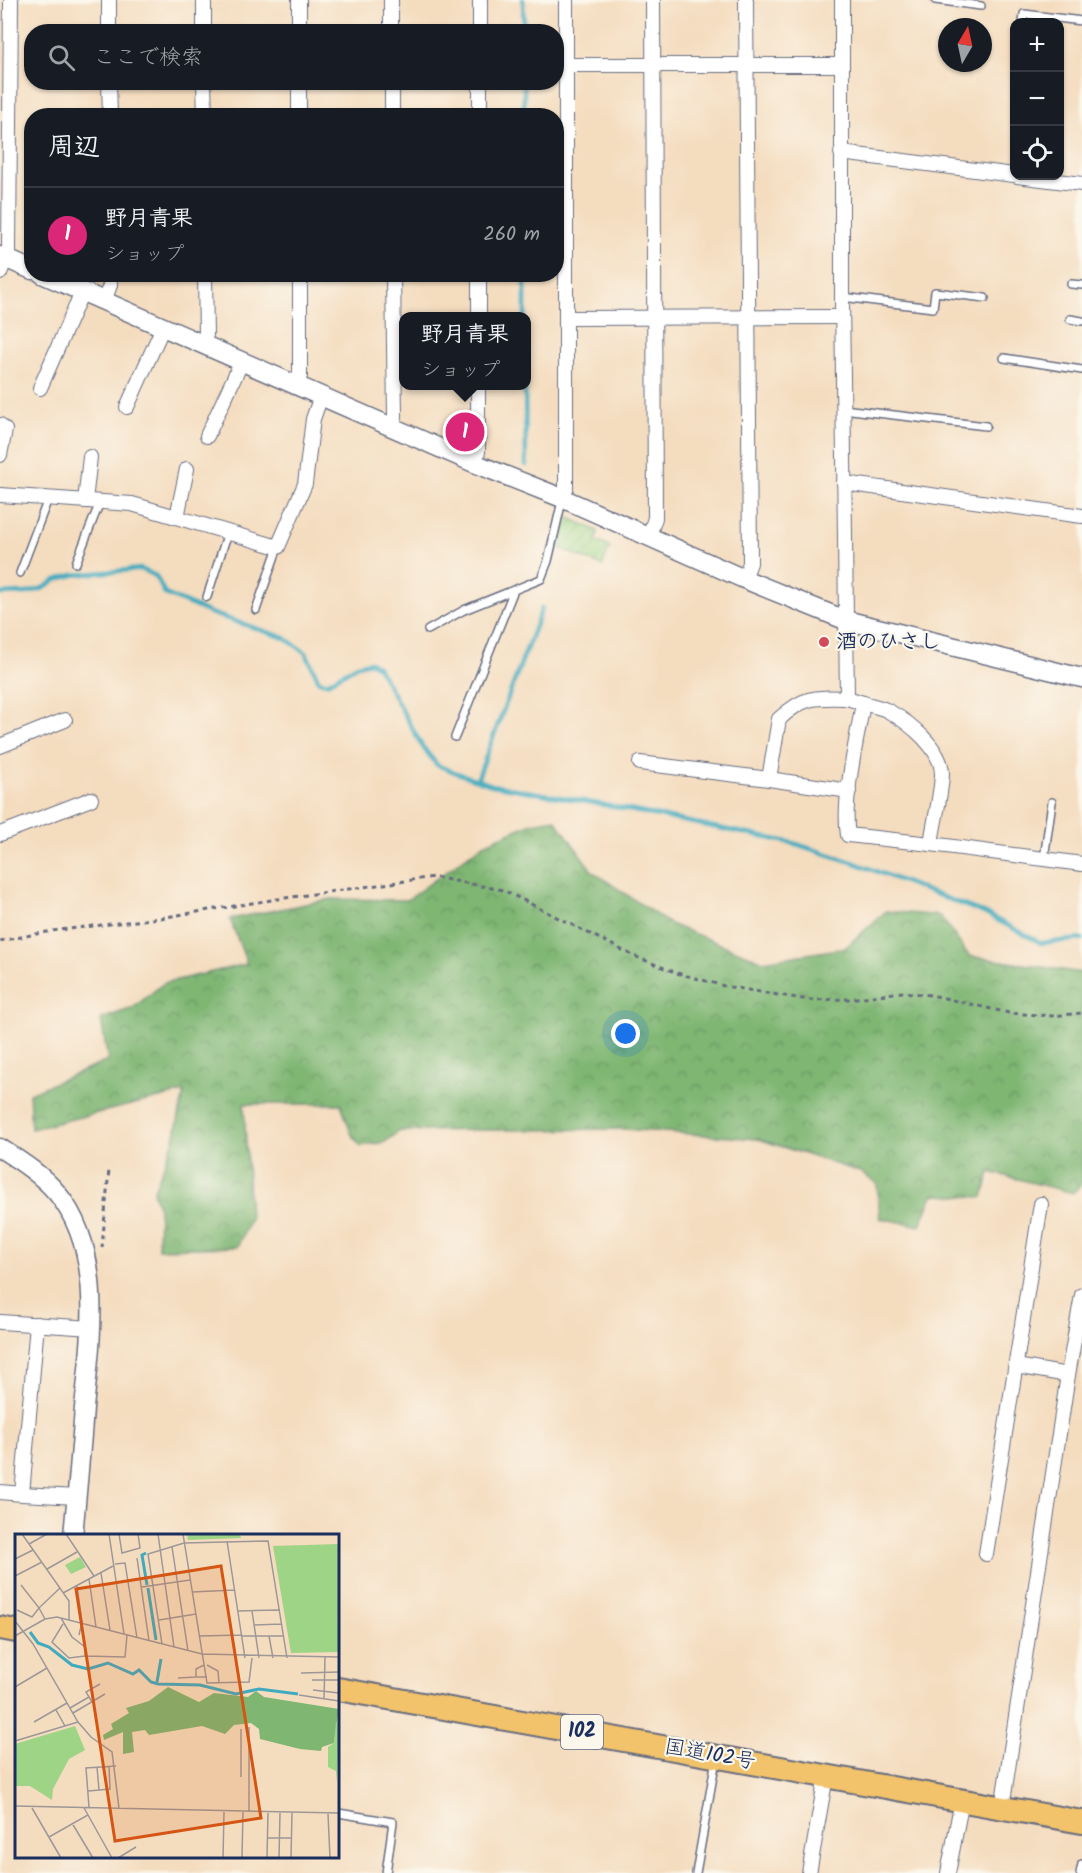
<!DOCTYPE html>
<html lang="ja">
<head>
<meta charset="utf-8">
<style>
  body { margin:0; font-family:Kalam,"Klee One",sans-serif; background:#242831; color:#f1f3f6 }
  .controls { position:absolute; right:18px; top:18px; display:grid; overflow:hidden; border-radius:12px; box-shadow:0 2px 4px #0004 }
  .controls button { width:54px; height:54px; display:grid; place-items:center; padding:0; border:0; border-bottom:2px solid #363941; background:#171b24; color:#f1f3f6; font:30px sans-serif }
  .compass { position:absolute; left:938px; top:18px; width:54px; height:54px; border-radius:50%; background:#171b24; box-shadow:0 2px 4px #0004; rotate:9deg }
  .you { position:absolute; left:626px; top:1034px; width:21px; height:21px; margin:-15px; border:4px solid #fff; border-radius:50%; background:#1a73e8; box-shadow:0 0 0 9px #1a73e833 }
  .badge { display:grid; place-items:center; width:39px; height:39px; border-radius:50%; background:#db2777; color:#fff; font-size:20px; font-weight:700 }
  .pin { position:absolute; translate:-50% -50%; border:3px solid #fff; box-shadow:0 2px 6px #0006 }
  .popup { position:absolute; left:399px; top:312px; width:132px; height:78px; box-sizing:border-box; display:grid; place-content:center; border-radius:12px; background:#171b24; filter:drop-shadow(0 2px 4px #0005); font-size:20px; white-space:nowrap; color:#9ea1a6 }
  .popup b { font-size:22px; color:#f1f3f6 }
  .popup::after { content:''; position:absolute; left:50%; top:100%; margin-left:-12px; border:12px solid transparent; border-top-color:#171b24 }
  .list { margin:0; padding:0; list-style:none }
  h2 { display:flex; justify-content:space-between; align-items:center; height:78px; margin:0; padding:0 24px; font-size:26px }
  h2 small { font-size:20px; font-weight:400; color:#9ea1a6 }
  .list li { display:grid; grid-template-columns:39px 1fr auto; gap:18px; align-items:center; box-sizing:border-box; height:96px; padding:0 24px; border-top:2px solid #363941 }
  .list b { display:block; font-size:22px; white-space:nowrap }
  .list p { margin:0; font-size:20px; white-space:nowrap; color:#9ea1a6 }
  .list em { font-size:20px; font-style:normal; color:#9ea1a6 }
  .icon { flex:none; width:33px; height:33px; fill:none; stroke:currentColor; stroke-width:2; stroke-linecap:round; stroke-linejoin:round }
  .map { position:relative; flex:none; width:1082px; height:1873px; overflow:hidden }
  .search { position:absolute; background:#171b24; box-shadow:0 2px 4px #0004; left:24px; top:24px; width:540px; height:66px; display:flex; align-items:center; gap:15px; box-sizing:border-box; padding:0 21px; border-radius:24px; color:#9ea1a6; font-size:22px }
  .panel { position:absolute; background:#171b24; box-shadow:0 2px 4px #0004; left:24px; top:108px; width:540px; height:174px; border-radius:24px }
  .map>svg:first-child { display:block }
  .forest { fill:url(#forest-crowns); stroke:#4c7268; stroke-width:1.5 }
  .garden { fill:url(#garden-furrows); stroke:#5c8272; stroke-width:1.5 }
  .lines { fill:none; stroke-linecap:round; stroke-linejoin:round }
  .stream { stroke:#40abbf; stroke-width:4.5 }
  .service-casing { stroke:#676c80; stroke-width:10 }
  .minor-casing { stroke:#676c80; stroke-width:16 }
  .tertiary-casing { stroke:#676c80; stroke-width:21 }
  .trunk-casing { stroke:#676c80; stroke-width:26 }
  .path { stroke:#676c80; stroke-width:3; stroke-dasharray:4.5 4.5; stroke-linecap:butt }
  .service { stroke:#fff; stroke-width:7 }
  .minor { stroke:#fff; stroke-width:14 }
  .tertiary { stroke:#fff; stroke-width:18 }
  .trunk { stroke:#f2c36a; stroke-width:22 }
  .poi-dot { fill:#d1495b; stroke:#fbf7ec; stroke-width:2 }
  .labels { text-anchor:middle; dominant-baseline:central; stroke-width:4.5; stroke-linejoin:round; paint-order:stroke }
  .shield { fill:#fbf7ec; stroke:#5e6b89; stroke-width:1.5 }
  .shield-label { font-size:20px; font-weight:bold; fill:#1b2f5e }
  .poi-label { font-size:21px; font-weight:bold; fill:#1b2f5e; stroke:#fbf7ec; text-anchor:start }
  .street-label { font-size:21px; fill:#1b2f5e; stroke:#fbf7ec }
  .inset-river { fill:none; stroke:#40abbf; stroke-width:3 }
  .inset-road { fill:none; stroke:#9d9798; stroke-width:1.5 }
  .view { fill:#d45514; fill-opacity:0.15; stroke:#d45514; stroke-width:3 }
  .inset-edge { fill:none; stroke:#1b2f5e; stroke-width:3 }
</style>
</head>
<body>
<div class="map">
<svg width="1082" height="1873" viewBox="0 0 1082 1873">
  <defs>
    <pattern id="forest-crowns" width="20" height="18" patternUnits="userSpaceOnUse" patternTransform="scale(1.5)"><rect width="20" height="18" fill="#7eb672"/><path d="M2 6a3 3 0 1 1 6 0M12 15a3 3 0 1 1 6 0" fill="none" stroke="#669461"/></pattern>
    <pattern id="garden-furrows" width="10" height="10" patternUnits="userSpaceOnUse" patternTransform="scale(1.5)"><rect width="10" height="10" fill="#9dd485"/><path d="M-1 1l2-2M0 10L10 0M9 11l2-2" fill="none" stroke="#87b675"/></pattern>
  </defs>
  <rect width="100%" height="100%" fill="#fbf7ec"/>
  <filter id="ink" filterUnits="userSpaceOnUse"><feTurbulence type="fractalNoise" baseFrequency=".0167" numOctaves="2"/><feDisplacementMap in="SourceGraphic" scale="12" xChannelSelector="R" yChannelSelector="G"/><feConvolveMatrix kernelMatrix="1 2 1 2 8 2 1 2 1" color-interpolation-filters="sRGB"/></filter>
  <filter id="wash" filterUnits="userSpaceOnUse"><feTurbulence type="fractalNoise" baseFrequency=".008" numOctaves="4" result="noise"/><feDisplacementMap in="SourceGraphic" scale="24" xChannelSelector="R" yChannelSelector="G"/><feGaussianBlur stdDeviation="1.35" result="paint"/><feColorMatrix in="noise" values="0 0 0 0 0 0 0 0 0 0 0 0 0 0 0 0 0 1.4 0 .05"/><feComposite in="paint" operator="in"/></filter>
  <g filter="url(#wash)">
    <rect width="100%" height="100%" fill="#f4dcbe"/>
    <path class="forest" d="M 555,819 L 592,871 L 670,924 L 763,961 L 845,948 L 886,911 L 940,916 L 969,956 L 1082,973 L 1082,1183 L 1073,1193 L 990,1172 L 983,1197 L 933,1195 L 920,1226 L 880,1218 L 877,1184 L 860,1172 L 758,1139 L 623,1129 L 400,1131 L 385,1142 L 361,1146 L 351,1133 L 341,1104 L 244,1104 L 250,1220 L 237,1247 L 158,1249 L 159,1209 L 153,1192 L 174,1140 L 184,1092 L 31,1129 L 29,1093 L 108,1061 L 101,1019 L 133,1008 L 164,983 L 247,964 L 230,919 L 331,899 L 407,900 L 484,844 L 532,823 Z"/>
    <path class="garden" d="M 567,517 L 598,531 L 596,541 L 610,547 L 602,566 L 560,548 Z"/>
    <g class="lines">
      <g class="stream">
        <path d="M 523,0 L 524,32"/>
        <path d="M 524,82 L 524,116"/>
        <path d="M 525,274 L 525,316"/>
        <path d="M 525,386 L 526,465"/>
        <path d="M 0,594 L 27,593 L 44,588 L 56,580 L 73,575 L 141,569 L 156,576 L 165,594 L 210,613 L 285,638 L 306,653 L 319,681 L 327,683 L 357,665 L 370,662 L 378,667 L 422,746 L 437,765 L 457,773 L 492,785 L 599,804 L 793,843 L 855,863 L 984,913 L 1041,943 L 1082,939"/>
        <path d="M 477,780 L 542,608"/>
      </g>
    </g>
  </g>
  <g filter="url(#ink)">
    <g class="lines">
      <g class="service-casing">
        <g id="service">
          <path d="M 935,0 L 981,6"/>
          <path d="M 1023,22 L 1024,14 L 1082,21"/>
          <path d="M 1071,284 L 1082,285"/>
          <path d="M 842,297 L 933,308 L 935,292 L 985,298"/>
          <path d="M 1070,319 L 1082,321"/>
          <path d="M 1004,358 L 1082,370"/>
          <path d="M 843,409 L 986,426"/>
          <path d="M 76,563 L 100,502"/>
          <path d="M 20,573 L 48,499"/>
          <path d="M 207,597 L 228,532"/>
          <path d="M 256,610 L 278,547"/>
          <path d="M 428,630 L 464,610 L 541,579 L 548,561 L 562,501"/>
          <path d="M 455,737 L 514,590"/>
          <path d="M 1044,859 L 1052,802"/>
          <path d="M 338,1813 L 393,1822 L 386,1873"/>
          <path d="M 696,1873 L 716,1759"/>
          <path d="M 1080,1873 L 1082,1864"/>
        </g>
      </g>
      <g class="minor-casing">
        <g id="minor">
          <path d="M 109,0 L 109,32"/>
          <path d="M 204,0 L 204,32"/>
          <path d="M 299,0 L 299,32"/>
          <path d="M 391,0 L 391,32"/>
          <path d="M 480,0 L 480,32"/>
          <path d="M 842,0 L 842,297 L 847,698 L 863,703 C 857,739 842,801 848,835 L 931,844 L 1082,864"/>
          <path d="M 558,65 L 841,65"/>
          <path d="M 109,82 L 110,116"/>
          <path d="M 204,82 L 205,116"/>
          <path d="M 299,82 L 299,116"/>
          <path d="M 392,82 L 392,116"/>
          <path d="M 480,116 L 480,82"/>
          <path d="M 841,153 L 1014,175"/>
          <path d="M 1017,176 L 1082,184"/>
          <path d="M 0,273 L 9,249 L 11,0"/>
          <path d="M 104,302 L 110,285 L 110,274"/>
          <path d="M 479,316 L 479,274"/>
          <path d="M 567,318 L 842,317"/>
          <path d="M 202,344 L 206,335 L 205,274"/>
          <path d="M 296,385 L 300,376 L 300,274"/>
          <path d="M 40,388 L 82,292"/>
          <path d="M 127,407 L 163,327"/>
          <path d="M 0,425 L 5,430 L 0,455"/>
          <path d="M 391,427 L 395,417 L 393,274"/>
          <path d="M 207,436 L 242,361"/>
          <path d="M 474,463 L 478,452 L 478,386"/>
          <path d="M 844,483 L 1082,516"/>
          <path d="M 0,495 L 132,504 L 278,547 L 305,484 L 313,419 L 321,396"/>
          <path d="M 562,498 L 566,489 L 566,0"/>
          <path d="M 85,501 L 90,457"/>
          <path d="M 177,517 L 187,469"/>
          <path d="M 649,536 L 655,518 L 653,0"/>
          <path d="M 744,579 L 750,563 L 746,0"/>
          <path d="M 847,698 C 814,697 804,696 779,719 L 769,779 L 849,791"/>
          <path d="M 863,703 C 872,706 882,707 890,712 C 910,723 942,749 942,774 C 941,797 934,821 931,844"/>
          <path d="M 0,746 L 65,720"/>
          <path d="M 640,763 L 769,779"/>
          <path d="M 0,834 L 91,799"/>
          <path d="M 0,1322 L 92,1328"/>
          <path d="M 1016,1366 L 1068,1375"/>
          <path d="M 0,1492 L 22,1494 L 37,1324"/>
          <path d="M 22,1494 L 77,1497"/>
          <path d="M 986,1554 L 1041,1204"/>
          <path d="M 1002,1808 L 1068,1375 L 1082,1295"/>
          <path d="M 809,1873 L 826,1776"/>
          <path d="M 948,1873 L 962,1800"/>
        </g>
      </g>
      <g class="tertiary-casing">
        <g id="tertiary">
          <path d="M 0,256 L 32,270"/>
          <path d="M 42,274 L 474,463 L 562,498 L 744,579 L 845,620 L 1082,678"/>
          <path d="M 0,1148 C 20,1161 41,1174 57,1193 C 105,1251 91,1339 84,1408 C 81,1451 77,1493 73,1536"/>
        </g>
      </g>
      <g class="trunk-casing">
        <g id="trunk">
          <path d="M 0,1628 L 16,1631"/>
          <path d="M 338,1689 L 1082,1822"/>
        </g>
      </g>
      <g class="path">
        <path d="M 0,941 L 52,931 L 160,918 L 271,900 L 434,877 L 503,890 L 634,956 L 677,973 L 724,986 L 809,1000 L 849,999 L 902,992 L 931,995 L 1009,1013 L 1052,1016 L 1082,1013"/>
        <path d="M 102,1248 L 109,1169"/>
      </g>
      <use href="#service" class="service"/>
      <use href="#minor" class="minor"/>
      <use href="#tertiary" class="tertiary"/>
      <use href="#trunk" class="trunk"/>
    </g>
  </g>
  <circle class="poi-dot" cx="824" cy="642" r="6"/>
  <g class="labels">
    <rect class="shield" x="561" y="1715" width="42" height="34" rx="4.5"/>
    <g class="shield-label">
      <text x="582" y="1732">102</text>
    </g>
    <g class="poi-label">
      <text x="836" y="642">酒のひさし</text>
    </g>
    <g class="street-label">
      <text transform="translate(710 1755) rotate(10)">国道102号</text>
    </g>
  </g>
  <g transform="translate(15 1534)">
    <rect width="324" height="324" fill="#f4dcbe"/>
    <path d="M 172,0 L 225,0 L 226,4 L 173,6 ZM 324,10 L 324,118 L 276,119 L 258,12 ZM 65,23 L 71,33 L 56,40 L 50,31 Z" fill="#9dd485"/>
    <path d="M 153,153 L 184,168 L 199,159 L 233,163 L 241,157 L 249,163 L 324,175 L 319,209 L 307,213 L 306,217 L 285,215 L 245,205 L 244,195 L 236,189 L 219,191 L 210,200 L 187,192 L 134,201 L 130,196 L 117,198 L 119,218 L 108,220 L 108,198 L 89,206 L 88,201 L 98,195 L 96,190 L 114,179 L 111,174 L 134,167 Z" fill="#7eb672"/>
    <path d="M 321,188 L 324,188 L 322,248 L 321,237 L 313,233 L 313,213 L 319,209 ZM 60,192 L 70,216 L 54,225 L 38,255 L 37,266 L 15,252 L 0,252 L 0,210 Z" fill="#9dd485"/>
    <path class="inset-river" d="M 131,19 L 127,21 L 132,51M 133,54 L 141,106M 15,98 L 23,109 L 34,113 L 57,131 L 73,135 L 93,129 L 118,140 L 124,136 L 136,148 L 143,150 L 185,151 L 221,160 L 244,155 L 283,160M 142,148 L 146,125"/>
    <path class="inset-road" d="M 7,0 L 54,67 L 54,86M 51,0 L 79,42M 94,0 L 109,100M 104,0 L 107,19 L 125,14 L 123,0M 143,0 L 159,113M 168,0 L 192,149 L 234,148 L 237,124M 212,7 L 230,124M 14,10 L 32,0M 157,13 L 173,117M 122,24 L 134,107M 0,25 L 18,16M 100,30 L 110,29 L 122,104M 32,35 L 62,18M 86,39 L 95,96M 0,42 L 27,28M 74,45 L 81,93M 6,51 L 24,74 L 45,54M 62,52 L 67,88 L 64,101M 127,53 L 175,46M 177,58 L 219,56M 48,59 L 98,32M 2,76 L 17,83 L 24,74 L 30,85M 223,77 L 265,76M 237,77 L 244,124M 46,84 L 57,103 L 70,113 L 70,122 L 110,123 L 112,101M 144,86 L 181,80M 0,87 L 18,110 L 63,188 L 76,203 L 97,218 L 104,274M 48,90 L 37,108 L 54,124 L 70,122M 239,91 L 267,90M 0,102 L 30,85 L 42,83 L 187,120 L 324,123M 184,102 L 227,101M 227,102 L 269,102M 254,102 L 258,124M 147,110 L 133,20 L 169,9 L 253,7 L 272,124M 189,131 L 181,135 L 181,143 L 192,143M 192,131 L 203,137 L 204,149M 286,139 L 324,138M 163,144 L 181,143M 297,146 L 324,146M 0,153 L 32,134M 298,156 L 324,159M 284,161 L 324,167M 309,165 L 310,123M 77,168 L 71,158 L 85,150M 55,174 L 74,163M 41,176 L 50,192M 58,179 L 90,160M 19,188 L 52,169M 226,195 L 226,243M 0,207 L 63,188M 84,256 L 95,255 L 94,232M 73,257 L 84,256 L 82,233M 0,272 L 324,279M 74,273 L 71,234 L 101,232M 17,274 L 46,324M 234,277 L 234,193M 313,280 L 315,324M 73,281 L 97,324M 57,289 L 78,324M 34,303 L 73,281 L 69,274M 252,304 L 276,304M 103,324 L 121,313M 208,324 L 209,278M 227,324 L 228,277M 252,324 L 253,279M 264,324 L 265,279M 276,324 L 277,278"/>
    <path class="view" d="M 206,32 L 246,284 L 100,307 L 61,55 Z"/>
    <rect width="324" height="324" class="inset-edge"/>
  </g>
</svg>
<div class="controls">
<button>+</button>
<button>−</button>
<button><svg class="icon" aria-label="locate" viewBox="0 0 24 24"><circle cx="12" cy="12" r="6"/><path d="M12 2v4M12 18v4M2 12h4M18 12h4"/></svg></button>
</div>
<svg class="compass" viewBox="-18 -18 36 36"><path d="M0-13l5 13h-10z" fill="#e53935"/><path d="M0 13l5-13h-10z" fill="#9ea1a6"/></svg>
<div class="you"></div>
<div class="pin badge" style="left:465px;top:432px">1</div>
<div class="popup"><b>野月青果</b>ショップ</div>
<div class="search"><svg class="icon" aria-label="search" viewBox="0 0 24 24"><circle cx="10" cy="10" r="6"/><path d="M15 15l6 6"/></svg>ここで検索</div>
<section class="panel">
<h2>周辺<small></small></h2>
<ul class="list">
<li><span class="badge">1</span><div><b>野月青果</b><p>ショップ</p></div><em>260 m</em></li>
</ul>
</section>
</div>
</body>
</html>
